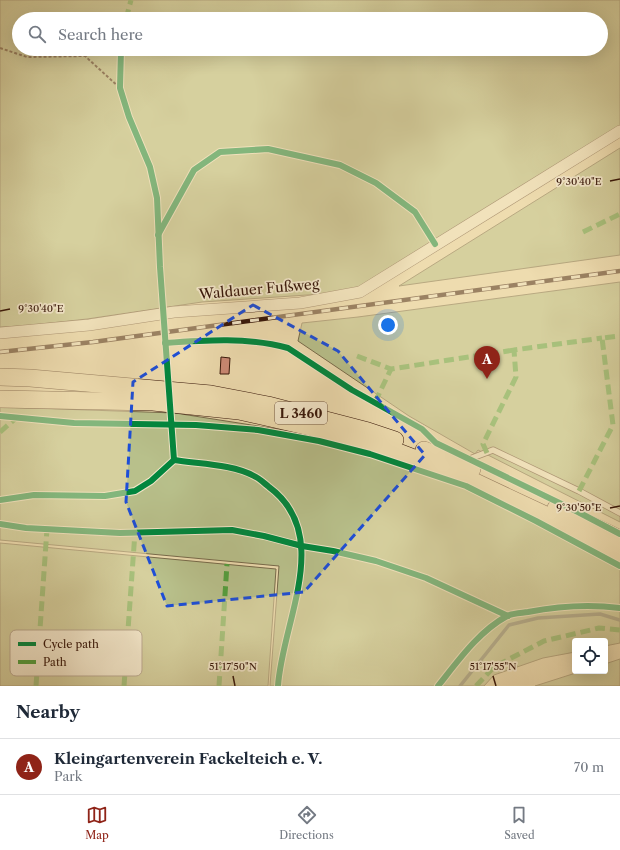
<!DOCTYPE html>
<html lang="en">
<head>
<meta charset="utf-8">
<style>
  body { margin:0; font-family:"Libre Caslon Text",serif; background:#f6f6f7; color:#1f2937 }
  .controls { position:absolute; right:12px; bottom:12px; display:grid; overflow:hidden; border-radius:4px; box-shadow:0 4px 16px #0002 }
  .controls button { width:36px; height:36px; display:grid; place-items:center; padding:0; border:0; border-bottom:1px solid #e0e1e3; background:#fff; color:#1f2937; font:20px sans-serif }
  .you { position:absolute; left:388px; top:325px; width:14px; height:14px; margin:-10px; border:3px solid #fff; border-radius:50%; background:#1a73e8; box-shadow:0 0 0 6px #1a73e833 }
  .badge { display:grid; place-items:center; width:26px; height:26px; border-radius:50%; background:#8f2418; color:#fff; font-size:13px; font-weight:700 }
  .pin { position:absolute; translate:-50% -33px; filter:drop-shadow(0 1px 2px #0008) }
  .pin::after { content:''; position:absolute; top:21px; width:14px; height:12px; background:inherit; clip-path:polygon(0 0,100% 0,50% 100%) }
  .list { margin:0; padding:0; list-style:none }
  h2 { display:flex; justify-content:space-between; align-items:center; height:52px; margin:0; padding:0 16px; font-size:17px }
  h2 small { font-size:13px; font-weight:400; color:#747a83 }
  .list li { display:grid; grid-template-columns:26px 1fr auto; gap:12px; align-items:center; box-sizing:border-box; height:56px; padding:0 16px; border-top:1px solid #e0e1e3 }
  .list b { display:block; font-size:15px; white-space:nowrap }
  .list p { margin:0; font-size:13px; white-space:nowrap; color:#747a83 }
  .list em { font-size:13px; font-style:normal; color:#747a83 }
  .icon { flex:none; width:22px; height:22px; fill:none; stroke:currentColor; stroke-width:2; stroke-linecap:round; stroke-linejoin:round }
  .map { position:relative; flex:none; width:620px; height:686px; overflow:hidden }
  .search { position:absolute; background:#fff; box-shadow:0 4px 16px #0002; left:12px; right:12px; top:12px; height:44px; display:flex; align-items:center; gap:10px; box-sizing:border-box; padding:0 14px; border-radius:22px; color:#747a83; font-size:15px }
  .sheet { height:108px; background:#fff }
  nav { display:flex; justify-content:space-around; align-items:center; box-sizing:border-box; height:56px; border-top:1px solid #e0e1e3; background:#fff; font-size:11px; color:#747a83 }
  nav a { display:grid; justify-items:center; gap:2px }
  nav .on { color:#8f2418 }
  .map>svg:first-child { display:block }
  .green { fill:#b8c08b; stroke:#776a4a; fill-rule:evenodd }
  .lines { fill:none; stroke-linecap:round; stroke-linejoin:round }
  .stream { stroke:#737967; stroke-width:3.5 }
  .building { fill:#cd8a76; stroke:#361508 }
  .lane-casing { stroke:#644732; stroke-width:7 }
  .street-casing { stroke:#644732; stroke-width:12 }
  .primary-casing { stroke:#361508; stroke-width:18 }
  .path { stroke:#361508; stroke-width:2; stroke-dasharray:3 2; stroke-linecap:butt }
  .lane { stroke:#f4e8cb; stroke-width:5.5 }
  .street { stroke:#f4e8cb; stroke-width:11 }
  .primary { stroke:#eedcaf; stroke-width:17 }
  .rail-casing { stroke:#361508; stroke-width:4.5 }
  .rail { stroke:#f4e8cb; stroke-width:3; stroke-dasharray:9; stroke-linecap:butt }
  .quiet { stroke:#53a03e; stroke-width:5; stroke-dasharray:10 5; stroke-linecap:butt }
  .cycleway-casing { stroke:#f4e8cb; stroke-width:8 }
  .cycleway { stroke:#00873e; stroke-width:6 }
  .marked { fill:none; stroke:#1d4ed8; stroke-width:3; stroke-dasharray:8 5; stroke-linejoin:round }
  .ticks { fill:none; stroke:#361508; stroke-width:1.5 }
  .labels { text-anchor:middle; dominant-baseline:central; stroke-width:3.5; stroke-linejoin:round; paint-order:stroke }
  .shield { fill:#f4e8cb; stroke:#6f5442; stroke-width:1 }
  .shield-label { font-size:13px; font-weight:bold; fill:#361508 }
  .street-label { font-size:14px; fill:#361508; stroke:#f4e8cb }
  .key { fill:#f4e8cb; stroke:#bba990; stroke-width:1 }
  .key-label { font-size:11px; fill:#361508 }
  .ticks-label { font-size:10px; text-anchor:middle; fill:#361508; stroke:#f4e8cb; stroke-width:3.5; stroke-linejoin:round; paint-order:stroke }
</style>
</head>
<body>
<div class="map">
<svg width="620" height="686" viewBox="0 0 620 686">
  <rect width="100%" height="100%" fill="#eedcaf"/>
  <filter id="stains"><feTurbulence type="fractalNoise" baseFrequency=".005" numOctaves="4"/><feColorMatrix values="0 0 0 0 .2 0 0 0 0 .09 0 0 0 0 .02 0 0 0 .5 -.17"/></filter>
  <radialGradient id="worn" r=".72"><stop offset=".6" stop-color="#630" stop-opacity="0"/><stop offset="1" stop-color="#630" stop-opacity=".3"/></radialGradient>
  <g class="green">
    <path d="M 0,0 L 620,0 L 620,127 L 352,292 L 202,302 L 87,319 L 23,326 L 0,327 ZM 19,19 L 601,19 L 601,49 L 19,49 Z"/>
    <path d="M 620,148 L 620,255 L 399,286 Z"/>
    <path d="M 620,282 L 620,522 L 478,450 L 475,454 L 409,416 L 298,341 L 302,323 L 358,317 Z"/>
    <path d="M 0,407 L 175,413 L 296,432 L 379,452 L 472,487 L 620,562 L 620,643 L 605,646 L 605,641 L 575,641 L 575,652 L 543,658 L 494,675 L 484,686 L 270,686 L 279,566 L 0,540 Z"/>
    <path d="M 0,543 L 276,569 L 268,686 L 0,686 Z"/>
    <path d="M 620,659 L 620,686 L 535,686 L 582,671 L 605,671 L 605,664 Z"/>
  </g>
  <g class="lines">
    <path class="stream" d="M 460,686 L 509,625 L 538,618 L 600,614 L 620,620"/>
  </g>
  <path class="building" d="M 221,357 L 230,358 L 229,374 L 220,374 Z"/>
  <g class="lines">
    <g class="lane-casing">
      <path id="lane" d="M 468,465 L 472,458 L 493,450 L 579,491 L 620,513"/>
    </g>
    <g class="street-casing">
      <path id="street" d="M 0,333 L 89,325 L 174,312 L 300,303 L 360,292 L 620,131"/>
    </g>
    <g class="primary-casing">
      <g id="primary">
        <path d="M 0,377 L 30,378 L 211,394 L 268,405 L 368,431 L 395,440"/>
        <path d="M 0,399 L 153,402 L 239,411 L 323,430 L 398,452 L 471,480 L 552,518 L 620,554"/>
        <path d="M 424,450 L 472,469"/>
        <path d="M 556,508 L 620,539"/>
      </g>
    </g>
    <g class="path">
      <path d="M 0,48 L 27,57 L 85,56 L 120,88"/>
      <path d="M 85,56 L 100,49"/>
    </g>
    <use href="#lane" class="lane"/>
    <use href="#street" class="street"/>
    <use href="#primary" class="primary"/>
    <g class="rail-casing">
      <path id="rail" d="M 0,352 L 93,342 L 620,271"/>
    </g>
    <use href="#rail" class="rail"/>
    <g class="quiet">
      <path d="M 126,19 L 131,0"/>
      <path d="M 583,232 L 620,214"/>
      <path d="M 357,356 L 391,369 L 514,350"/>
      <path d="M 375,402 L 391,369"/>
      <path d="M 0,432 L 16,418"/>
      <path d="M 487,453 L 483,444 L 516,377 L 514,350 L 602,338"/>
      <path d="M 579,491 L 613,425 L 602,338 L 620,336"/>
      <path d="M 36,686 L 47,529"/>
      <path d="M 124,686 L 135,532"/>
      <path d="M 219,686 L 227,564"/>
      <path d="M 476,686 L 494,667 L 544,641 L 599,628 L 620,630"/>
    </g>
    <g class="cycleway-casing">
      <g id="cycleway">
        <path d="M 121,49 L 120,88 L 129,117 L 150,167 L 157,198 L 160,267 L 174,460"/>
        <path d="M 158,235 L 194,170 L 220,152 L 268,149 L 340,165 L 376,183 L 415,212 L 435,244"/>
        <path d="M 165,343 C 206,340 249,337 288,348 L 352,390 L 422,429 L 436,443 L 578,512 L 620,534"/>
        <path d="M 0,416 L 74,423 L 196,425 L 258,430 L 319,441 L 370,454 L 466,486 L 536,521 L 620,566"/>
        <path d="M 174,460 C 198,464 233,464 254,476 C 259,478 264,483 269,487 C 334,535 282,622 278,686"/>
        <path d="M 0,500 L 34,495 L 105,496 L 135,491 L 151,481 L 174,460"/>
        <path d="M 0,524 L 26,528 L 120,533 L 232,530 L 264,536 L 302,546 L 333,551 L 376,561 L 426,578 L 508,616"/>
        <path d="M 438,686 C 458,661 478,632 507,616 C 513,613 522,613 528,612 C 559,606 589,604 620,608"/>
      </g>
    </g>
    <use href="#cycleway" class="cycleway"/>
  </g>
  <path d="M0 0H620V686H0ZM 253,305 L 338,351 L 425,455 L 304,592 L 167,606 L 126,502 L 133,382 Z" fill="#eedcaf" fill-opacity=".55" fill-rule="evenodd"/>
  <path class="marked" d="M 253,305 L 338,351 L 425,455 L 304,592 L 167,606 L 126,502 L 133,382 Z"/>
  <path class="ticks" d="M 610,181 L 620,179M 0,311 L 10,309M 610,508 L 620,506M 233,676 L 235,686M 493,676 L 496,686"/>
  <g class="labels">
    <rect class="shield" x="275" y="402" width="52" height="22" rx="3"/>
    <g class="shield-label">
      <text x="301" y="413">L 3460</text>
    </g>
    <g class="street-label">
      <text transform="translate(259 289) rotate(-5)">Waldauer Fußweg</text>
    </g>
  </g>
  <rect x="10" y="630" width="132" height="46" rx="6" class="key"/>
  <rect x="18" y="642" width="18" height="4" fill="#00873e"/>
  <rect x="18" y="660" width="18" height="4" fill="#53a03e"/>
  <g class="key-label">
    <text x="43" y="648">Cycle path</text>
    <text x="43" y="666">Path</text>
  </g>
  <g class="ticks-label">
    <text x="579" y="185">9°30'40"E</text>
    <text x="41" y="312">9°30'40"E</text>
    <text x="579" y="511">9°30'50"E</text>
    <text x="233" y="670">51°17'50"N</text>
    <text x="493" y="670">51°17'55"N</text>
  </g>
  <rect width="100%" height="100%" filter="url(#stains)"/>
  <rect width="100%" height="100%" fill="url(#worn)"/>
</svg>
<div class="controls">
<button><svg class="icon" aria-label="locate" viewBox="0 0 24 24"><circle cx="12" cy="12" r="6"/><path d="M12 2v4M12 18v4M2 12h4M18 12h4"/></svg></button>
</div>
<div class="you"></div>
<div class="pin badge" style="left:487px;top:379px">A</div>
<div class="search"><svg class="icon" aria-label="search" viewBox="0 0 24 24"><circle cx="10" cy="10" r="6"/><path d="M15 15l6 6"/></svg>Search here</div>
</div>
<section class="sheet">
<h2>Nearby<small></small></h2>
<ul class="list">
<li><span class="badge">A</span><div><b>Kleingartenverein Fackelteich e. V.</b><p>Park</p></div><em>70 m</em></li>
</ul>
</section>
<nav>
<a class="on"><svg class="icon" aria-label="map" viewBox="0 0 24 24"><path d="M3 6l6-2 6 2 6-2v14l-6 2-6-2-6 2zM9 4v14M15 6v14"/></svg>Map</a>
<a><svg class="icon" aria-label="directions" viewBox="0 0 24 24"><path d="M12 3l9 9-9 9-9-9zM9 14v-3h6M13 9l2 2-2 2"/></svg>Directions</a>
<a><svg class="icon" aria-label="saved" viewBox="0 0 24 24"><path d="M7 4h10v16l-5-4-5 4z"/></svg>Saved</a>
</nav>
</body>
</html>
